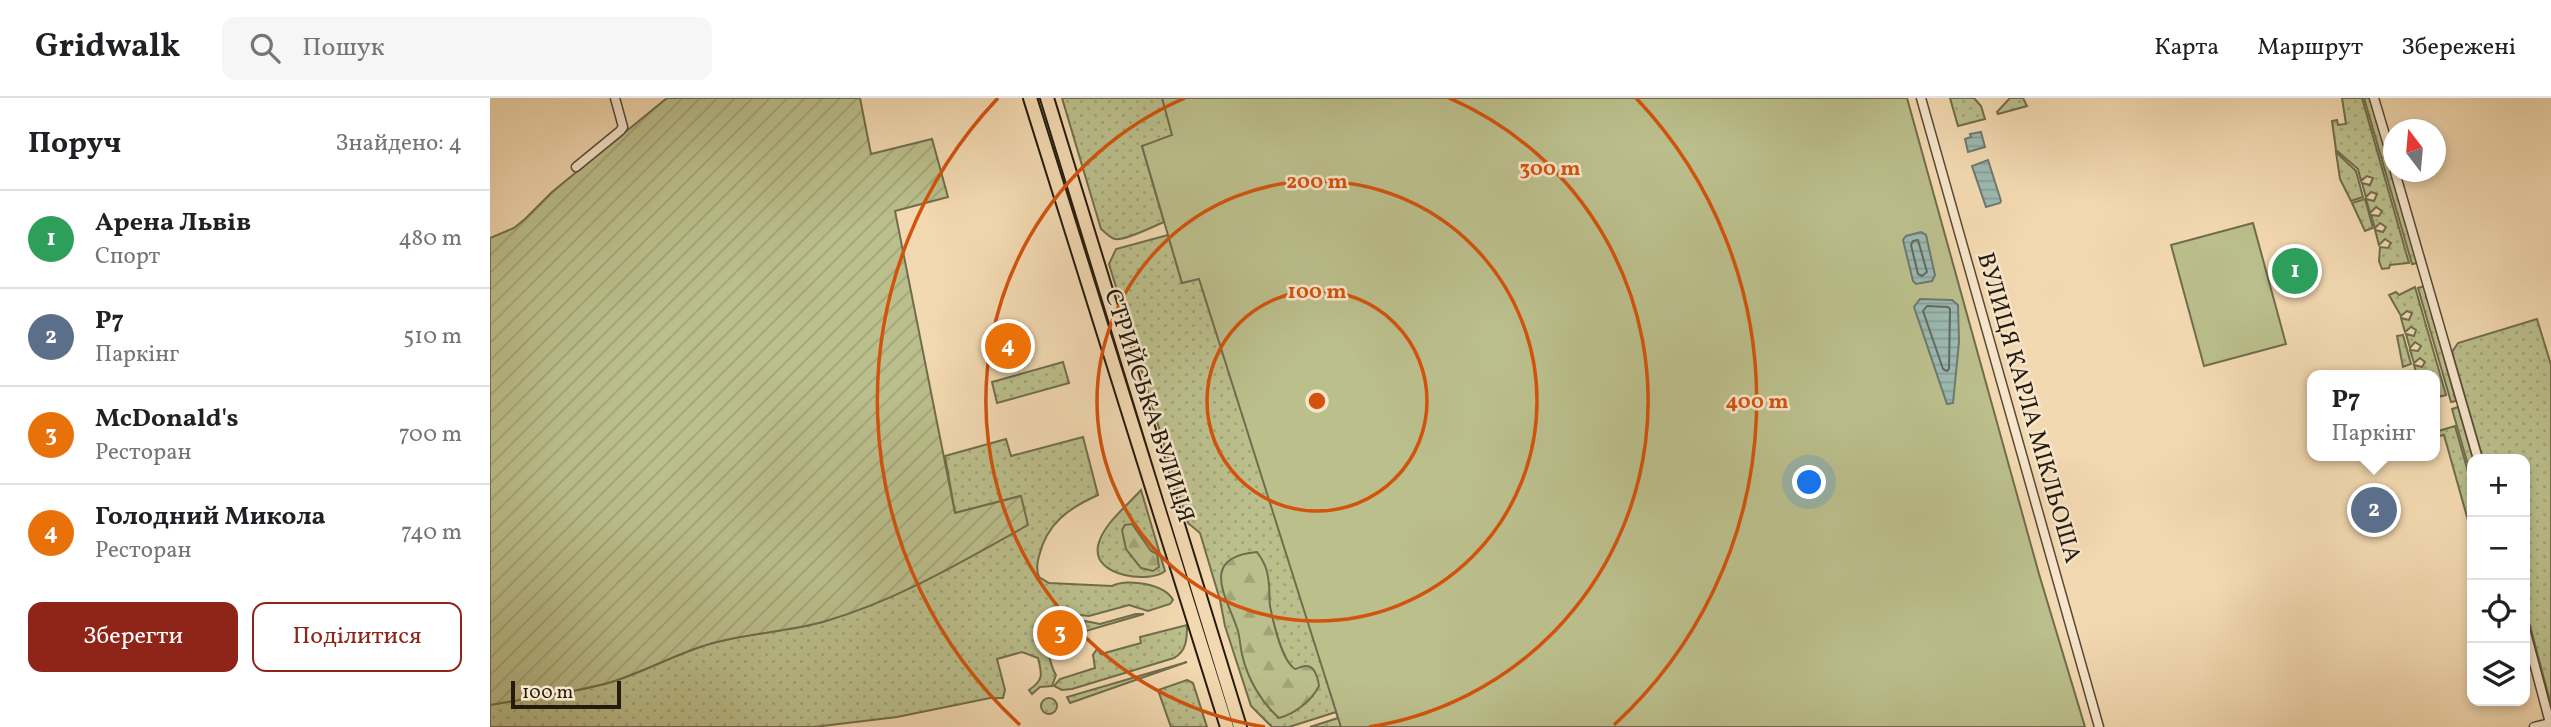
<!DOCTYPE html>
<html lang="uk">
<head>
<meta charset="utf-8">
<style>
  body { margin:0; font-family:Vollkorn,serif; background:#f6f6f6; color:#202124 }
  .controls { position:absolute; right:21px; bottom:21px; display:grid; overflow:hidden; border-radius:14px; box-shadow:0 4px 10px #0003 }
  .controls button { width:63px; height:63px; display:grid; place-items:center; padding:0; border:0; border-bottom:2px solid #e0e0e0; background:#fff; color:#202124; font:35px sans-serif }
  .compass { position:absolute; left:1893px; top:21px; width:63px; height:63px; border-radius:50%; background:#fff; box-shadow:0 4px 10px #0003; rotate:344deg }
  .scale { position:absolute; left:21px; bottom:18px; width:110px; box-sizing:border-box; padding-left:7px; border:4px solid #251b0d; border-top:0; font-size:19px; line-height:24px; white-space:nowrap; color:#251b0d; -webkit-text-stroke:5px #f7e6cc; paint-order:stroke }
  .you { position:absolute; left:1320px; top:385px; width:24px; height:24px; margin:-18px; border:5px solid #fff; border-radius:50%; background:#1a73e8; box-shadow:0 0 0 10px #1a73e833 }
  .badge { display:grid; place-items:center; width:46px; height:46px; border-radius:50%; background:#8f2418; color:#fff; font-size:23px; font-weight:700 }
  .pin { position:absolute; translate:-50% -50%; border:4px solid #fff; box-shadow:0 2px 7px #0006 }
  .popup { position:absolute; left:1817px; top:272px; width:133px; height:91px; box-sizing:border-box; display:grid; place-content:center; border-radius:14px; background:#fff; filter:drop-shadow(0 2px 5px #0005); font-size:23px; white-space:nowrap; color:#757577 }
  .popup b { font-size:26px; color:#202124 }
  .popup::after { content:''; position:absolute; left:50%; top:100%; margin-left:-14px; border:14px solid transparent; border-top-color:#fff }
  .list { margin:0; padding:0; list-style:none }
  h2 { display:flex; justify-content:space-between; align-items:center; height:91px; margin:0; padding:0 28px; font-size:30px }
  h2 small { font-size:23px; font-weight:400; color:#757577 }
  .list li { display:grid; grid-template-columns:46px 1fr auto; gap:21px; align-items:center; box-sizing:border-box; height:98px; padding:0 28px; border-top:2px solid #e0e0e0 }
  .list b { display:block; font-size:26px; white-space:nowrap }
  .list p { margin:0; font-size:23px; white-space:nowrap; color:#757577 }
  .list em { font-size:23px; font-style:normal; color:#757577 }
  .actions { display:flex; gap:14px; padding:21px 28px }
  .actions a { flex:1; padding:16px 0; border:2px solid #8f2418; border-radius:14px; text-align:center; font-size:24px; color:#8f2418 }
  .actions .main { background:#8f2418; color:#fff }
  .icon { flex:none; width:38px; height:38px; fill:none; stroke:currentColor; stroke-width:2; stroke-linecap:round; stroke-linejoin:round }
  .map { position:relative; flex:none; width:2061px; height:629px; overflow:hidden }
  header { display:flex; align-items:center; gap:42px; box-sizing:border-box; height:98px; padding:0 35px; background:#fff; border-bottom:2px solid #e0e0e0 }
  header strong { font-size:33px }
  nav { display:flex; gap:38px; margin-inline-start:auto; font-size:24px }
  .search { width:490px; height:63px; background:#f6f6f6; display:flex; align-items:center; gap:18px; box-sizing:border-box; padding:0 24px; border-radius:14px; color:#757577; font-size:26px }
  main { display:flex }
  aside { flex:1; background:#fff }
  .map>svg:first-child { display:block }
  .grass { fill:url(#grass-dots); stroke:#706d4c; stroke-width:2 }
  .forest { fill:url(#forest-firs); stroke:#706d4c; stroke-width:2 }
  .garden { fill:url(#garden-furrows); stroke:#706d4c; stroke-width:2 }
  .pitch { fill:#bbbf8c; stroke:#706d4c; stroke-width:2 }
  .water { fill:url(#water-rules); stroke:#6c7a70; stroke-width:2 }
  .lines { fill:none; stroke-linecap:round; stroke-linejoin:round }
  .shore { stroke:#606a60; stroke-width:2 }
  .street-casing { stroke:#584a36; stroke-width:11 }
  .primary-casing { stroke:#251b0d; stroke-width:16 }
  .street { stroke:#f7e6cc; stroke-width:8 }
  .primary { stroke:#f3d9b1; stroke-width:12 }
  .ring { fill:none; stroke:#d4530c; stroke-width:3.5 }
  .labels { text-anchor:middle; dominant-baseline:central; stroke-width:5; stroke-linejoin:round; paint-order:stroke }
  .street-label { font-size:24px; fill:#251b0d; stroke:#f7e6cc }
  .centre { fill:#d4530c; stroke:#f7e6cc; stroke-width:3.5 }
  .ring-label { font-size:21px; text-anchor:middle; font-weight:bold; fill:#d4530c; stroke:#f7e6cc; stroke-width:5; stroke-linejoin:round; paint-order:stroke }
</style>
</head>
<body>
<header>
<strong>Gridwalk</strong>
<div class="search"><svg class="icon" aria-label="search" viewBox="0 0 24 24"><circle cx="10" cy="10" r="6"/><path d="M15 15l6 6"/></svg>Пошук</div>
<nav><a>Карта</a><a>Маршрут</a><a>Збережені</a></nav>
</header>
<main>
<aside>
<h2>Поруч<small>Знайдено: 4</small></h2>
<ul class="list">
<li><span class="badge" style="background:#2e9e5b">1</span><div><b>Арена Львів</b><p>Спорт</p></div><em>480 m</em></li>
<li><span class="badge" style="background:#5c6f8a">2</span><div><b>P7</b><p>Паркінг</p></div><em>510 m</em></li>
<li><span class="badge" style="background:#e8710a">3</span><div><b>McDonald's</b><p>Ресторан</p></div><em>700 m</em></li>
<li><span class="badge" style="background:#e8710a">4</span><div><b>Голодний Микола</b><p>Ресторан</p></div><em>740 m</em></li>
</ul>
<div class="actions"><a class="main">Зберегти</a><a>Поділитися</a></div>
</aside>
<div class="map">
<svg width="2061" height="629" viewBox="0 0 2061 629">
  <defs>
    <pattern id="grass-dots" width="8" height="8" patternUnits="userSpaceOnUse" patternTransform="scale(1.75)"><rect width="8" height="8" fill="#bbbf8c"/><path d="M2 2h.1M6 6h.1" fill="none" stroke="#a1a478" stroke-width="1.8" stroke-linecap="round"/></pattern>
    <pattern id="forest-firs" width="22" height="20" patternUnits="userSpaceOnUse" patternTransform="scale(1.75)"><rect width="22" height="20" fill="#bbbf8c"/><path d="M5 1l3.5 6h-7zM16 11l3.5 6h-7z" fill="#a1a478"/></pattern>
    <pattern id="garden-furrows" width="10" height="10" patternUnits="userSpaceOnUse" patternTransform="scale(1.75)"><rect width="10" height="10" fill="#bbbf8c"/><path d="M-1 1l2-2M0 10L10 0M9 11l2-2" fill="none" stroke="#a1a478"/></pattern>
    <pattern id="water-rules" width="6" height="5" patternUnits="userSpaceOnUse" patternTransform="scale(1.75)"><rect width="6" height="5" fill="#9cb9b2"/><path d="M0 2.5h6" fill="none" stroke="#869e98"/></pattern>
  </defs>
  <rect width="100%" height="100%" fill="#f3d9b1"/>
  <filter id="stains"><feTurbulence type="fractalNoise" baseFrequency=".00286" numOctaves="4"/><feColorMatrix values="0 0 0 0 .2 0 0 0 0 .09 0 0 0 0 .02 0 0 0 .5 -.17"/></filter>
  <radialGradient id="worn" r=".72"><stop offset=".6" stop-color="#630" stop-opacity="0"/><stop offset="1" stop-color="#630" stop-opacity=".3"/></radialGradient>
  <g class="grass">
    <path d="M 545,0 L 551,0 L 596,145 L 593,149 L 589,147 Z"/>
    <path d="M 572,0 L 721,0 L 713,102 L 671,43 L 652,48 L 674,124 C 664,128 635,143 625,141 C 620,140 615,134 611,131 Z"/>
    <path d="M 1460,0 L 1484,0 L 1491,8 L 1495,21 L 1468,28 Z"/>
    <path d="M 1520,0 L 1533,0 L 1537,8 L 1508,16 L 1507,14 Z"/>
    <path d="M 1852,0 L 1872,0 L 1919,165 L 1900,167 L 1899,170 L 1892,171 L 1889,163 L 1890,149 L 1898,150 L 1901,145 L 1895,141 L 1889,147 L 1885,132 L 1893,134 L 1896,129 L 1890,125 L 1885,130 L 1881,117 L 1889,118 L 1892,113 L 1886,109 L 1880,115 L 1876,101 L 1884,103 L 1887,96 L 1881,94 L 1876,99 L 1872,85 L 1880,87 L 1883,80 L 1877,78 L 1871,83 L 1868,71 L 1846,52 L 1842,23 L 1847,22 L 1848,27 L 1856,26 Z"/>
    <path d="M 1874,0 L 1880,0 L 1928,165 L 1922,166 Z"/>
    <path d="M 1846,54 L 1866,73 L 1873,99 L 1861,103 L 1850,81 Z"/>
    <path d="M 1875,101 L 1883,130 L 1875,133 L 1862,105 Z"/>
    <path d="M 678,137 L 692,185 L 709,180 L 970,629 L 820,629 L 848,620 L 846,614 L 799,629 L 782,629 L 761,608 L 735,528 L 730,502 L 710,435 L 698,425 L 619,166 L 626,151 Z"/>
    <path d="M 601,170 L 605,173 L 716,539 L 712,537 L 600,172 Z"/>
    <path d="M 1934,188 L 1966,303 L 1961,304 L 1928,190 Z"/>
    <path d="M 1925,189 L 1956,297 L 1945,300 L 1945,277 L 1942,274 L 1927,277 L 1924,267 L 1932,269 L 1935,264 L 1930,260 L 1924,265 L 1920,252 L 1928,253 L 1931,248 L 1925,244 L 1920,250 L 1916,236 L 1924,238 L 1926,232 L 1921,229 L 1915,234 L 1911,220 L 1919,222 L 1922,215 L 1917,213 L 1911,218 L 1899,197 L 1906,194 L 1909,197 Z"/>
    <path d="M 2047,221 L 2061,267 L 2061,607 L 2035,509 L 2035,361 L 1993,361 L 1962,254 L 1968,245 Z"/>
    <path d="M 1913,237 L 1921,266 L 1913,269 L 1907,238 Z"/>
    <path d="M 573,264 L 579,285 L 507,305 L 502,284 Z"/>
    <path d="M 1968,309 L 1983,361 L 1982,381 L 1962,311 Z"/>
    <path d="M 1965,328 L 1982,388 L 1981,433 L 1954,337 L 1945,339 L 1945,334 Z"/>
    <path d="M 593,339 L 608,397 C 579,410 557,425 549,458 C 547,465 546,472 549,479 L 559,485 L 622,488 C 637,480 675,486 683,502 L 680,506 L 658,513 L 639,507 L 599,518 L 572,515 L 555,521 C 552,531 560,568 566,577 L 562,588 L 550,589 L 542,596 L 539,592 C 554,582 552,576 548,560 L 532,554 L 507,561 L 515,592 L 513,600 L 500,600 L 407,619 L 324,629 L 0,629 L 0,607 C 37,600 85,595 121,584 C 151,575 180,559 210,549 C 250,535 294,535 335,523 C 407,502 472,463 537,427 L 530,398 L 465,415 L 455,358 L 516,341 L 521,358 Z"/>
    <path d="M 651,392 L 675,473 C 662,485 602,480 608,448 C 612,427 637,408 651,392 Z"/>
    <path d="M 646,516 L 654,516 L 596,533 L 595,523 L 610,526 Z"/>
    <path d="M 697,527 C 697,540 697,553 684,560 L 582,591 L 572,592 L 564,588 L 570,581 L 605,570 L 603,557 L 607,551 L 611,556 L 651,545 L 650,539 Z"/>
    <path d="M 697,564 L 580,605 L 577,599 Z"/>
    <path d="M 697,582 L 703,585 L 717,629 L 681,629 L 668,592 Z"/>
    <circle cx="559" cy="608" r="8"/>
  </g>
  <g class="forest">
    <path d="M 642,426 L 661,453 L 667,456 L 669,469 L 663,473 L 651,470 L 636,451 L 632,432 L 635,427 Z"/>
    <path d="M 767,454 C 773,462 777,469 778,479 C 780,489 779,499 780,508 C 783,523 792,563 805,571 C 808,571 811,568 815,568 C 825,567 828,581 829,588 C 822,602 805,616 789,620 C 771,604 757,580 752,556 C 750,548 750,538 747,530 C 736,498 709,459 767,454 Z"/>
  </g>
  <path class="garden" d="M 177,0 L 370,0 L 381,56 L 442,41 L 458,99 L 405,113 L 465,415 L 531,398 L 538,427 C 473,463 408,502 336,523 C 295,535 251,535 210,549 C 180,559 151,575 121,584 C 85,595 37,600 0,607 L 0,140 L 24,130 L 35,121 L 62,94 Z"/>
  <g class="pitch">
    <path d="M 672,0 L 1417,0 L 1549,476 L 1595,629 L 851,629 L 709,181 L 692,185 L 652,48 L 682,37 Z"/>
    <path d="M 1763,125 L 1796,246 L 1714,268 L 1681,147 Z"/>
  </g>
  <g class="water">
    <path d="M 1491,34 L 1495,49 L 1478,54 L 1475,41 L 1481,39 L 1480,36 Z"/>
    <path d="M 1498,62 L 1511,103 L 1510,105 L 1496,109 L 1482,68 Z"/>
    <path d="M 1431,134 L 1436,137 L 1445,177 L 1442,183 L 1426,186 L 1423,183 L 1413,142 L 1416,138 Z"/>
    <path d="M 1430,201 L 1462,202 L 1468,207 L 1469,244 L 1463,305 L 1457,306 L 1424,209 Z"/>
  </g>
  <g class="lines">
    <g class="shore">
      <path d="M 1428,142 L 1437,174 L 1432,178 L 1428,176 L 1421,147 L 1423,143 Z"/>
      <path d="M 1437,208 L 1458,209 L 1460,211 L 1459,271 L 1457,273 L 1453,271 L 1433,213 Z"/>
    </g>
    <g class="street-casing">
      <g id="street">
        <path d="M 1431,0 L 1609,629"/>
        <path d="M 1884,0 L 1904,67"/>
        <path d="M 86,69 L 130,33 L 133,29 L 125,0"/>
        <path d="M 1905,74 L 1988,361"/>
        <path d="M 2035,531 L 2060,625 L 2044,629"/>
      </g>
    </g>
    <g class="primary-casing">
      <g id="primary">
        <path d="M 540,0 L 737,629"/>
        <path d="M 557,0 L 750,629"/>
      </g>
    </g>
    <use href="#street" class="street"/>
    <use href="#primary" class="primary"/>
  </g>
  <g class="ring">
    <circle cx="827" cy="303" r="110"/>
    <circle cx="827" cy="303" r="220"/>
    <path d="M775 629A330 330 0 0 1 695 0M959 0A330 330 0 0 1 879 629"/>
    <path d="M530 627A440 440 0 0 1 508 0M1146 0A440 440 0 0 1 1124 627"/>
  </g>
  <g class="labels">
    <g class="street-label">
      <text transform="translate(658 308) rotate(72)">СТРИЙСЬКА ВУЛИЦЯ</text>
      <text transform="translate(1538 310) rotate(74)">ВУЛИЦЯ КАРЛА МІКЛЬОША</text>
    </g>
  </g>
  <circle cx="827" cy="303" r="10" class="centre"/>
  <g class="ring-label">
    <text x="1060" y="77">300 m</text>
    <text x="827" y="90">200 m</text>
    <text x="827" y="200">100 m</text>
    <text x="1267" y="310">400 m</text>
  </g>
  <rect width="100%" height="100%" filter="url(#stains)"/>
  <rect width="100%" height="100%" fill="url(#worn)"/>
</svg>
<div class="controls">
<button>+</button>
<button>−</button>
<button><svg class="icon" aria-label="locate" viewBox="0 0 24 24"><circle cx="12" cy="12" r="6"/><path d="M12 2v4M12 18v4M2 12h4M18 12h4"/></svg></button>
<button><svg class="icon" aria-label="layers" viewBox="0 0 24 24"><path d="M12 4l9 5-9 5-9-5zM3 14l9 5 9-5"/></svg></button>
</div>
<svg class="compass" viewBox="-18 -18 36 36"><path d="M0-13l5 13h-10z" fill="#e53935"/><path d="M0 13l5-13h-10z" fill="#757577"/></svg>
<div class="scale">100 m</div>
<div class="you"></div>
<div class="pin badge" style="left:1805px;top:173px;background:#2e9e5b">1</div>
<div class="pin badge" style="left:1884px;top:412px;background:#5c6f8a">2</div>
<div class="popup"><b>P7</b>Паркінг</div>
<div class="pin badge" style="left:570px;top:535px;background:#e8710a">3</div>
<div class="pin badge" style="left:518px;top:248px;background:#e8710a">4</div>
</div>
</main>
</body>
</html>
